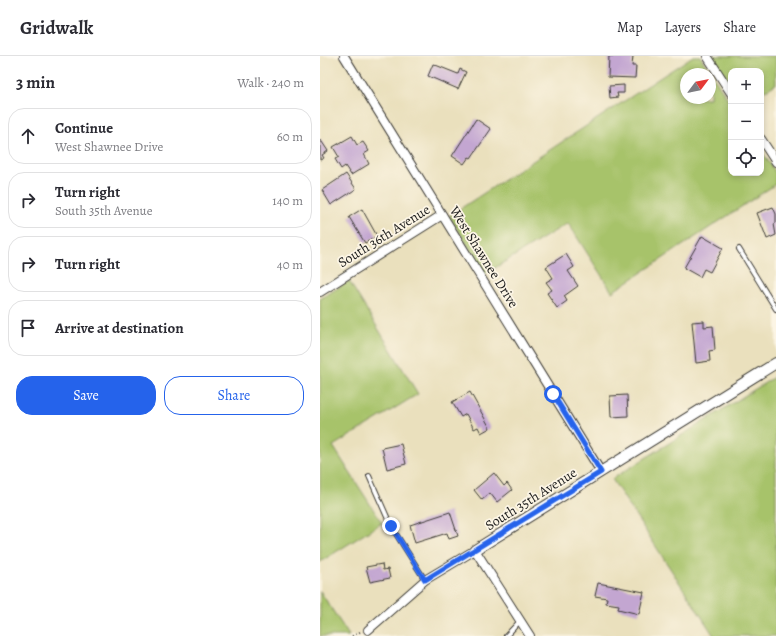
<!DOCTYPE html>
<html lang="en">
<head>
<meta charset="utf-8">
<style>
  body { margin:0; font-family:Alegreya,serif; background:#f2f2f3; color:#2b2b33 }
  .controls { position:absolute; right:12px; top:12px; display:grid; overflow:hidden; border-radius:8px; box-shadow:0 2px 6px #0003 }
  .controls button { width:36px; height:36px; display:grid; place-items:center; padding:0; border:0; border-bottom:1px solid #e1e1e2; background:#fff; color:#2b2b33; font:20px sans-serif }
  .compass { position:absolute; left:360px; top:12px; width:36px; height:36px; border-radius:50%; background:#fff; box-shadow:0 2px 6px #0003; rotate:58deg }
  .stop { position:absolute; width:12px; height:12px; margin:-9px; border:3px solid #2563eb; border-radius:50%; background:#fff }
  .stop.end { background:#2563eb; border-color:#fff; box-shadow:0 1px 4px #0008 }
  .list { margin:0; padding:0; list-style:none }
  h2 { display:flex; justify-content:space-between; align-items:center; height:52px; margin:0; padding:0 16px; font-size:17px }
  h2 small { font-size:13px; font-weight:400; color:#7c7c81 }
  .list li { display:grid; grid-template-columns:26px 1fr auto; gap:12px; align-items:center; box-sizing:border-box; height:56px; margin:0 8px 8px; padding:0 8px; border:1px solid #e1e1e2; border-radius:16px }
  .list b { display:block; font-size:15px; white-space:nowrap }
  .list p { margin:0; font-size:13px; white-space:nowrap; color:#7c7c81 }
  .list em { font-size:13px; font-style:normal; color:#7c7c81 }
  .actions { display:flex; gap:8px; padding:12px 16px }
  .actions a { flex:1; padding:9px 0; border:1px solid #2563eb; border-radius:16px; text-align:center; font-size:14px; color:#2563eb }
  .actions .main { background:#2563eb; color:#fff }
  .icon { flex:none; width:22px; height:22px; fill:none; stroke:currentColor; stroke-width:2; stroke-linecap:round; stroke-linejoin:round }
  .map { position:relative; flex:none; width:456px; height:580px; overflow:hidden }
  header { display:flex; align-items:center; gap:24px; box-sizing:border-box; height:56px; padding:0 20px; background:#fff; border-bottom:1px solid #e1e1e2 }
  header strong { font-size:19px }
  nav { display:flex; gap:22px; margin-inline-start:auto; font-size:14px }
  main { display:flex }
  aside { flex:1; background:#fff }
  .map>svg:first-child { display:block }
  .green { fill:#a7c36a; stroke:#627043; fill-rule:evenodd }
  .building { fill:#c3a6d1 }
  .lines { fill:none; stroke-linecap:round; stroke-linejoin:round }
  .service-casing { stroke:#3b3934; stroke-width:6 }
  .minor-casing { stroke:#3b3934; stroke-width:10 }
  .tertiary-casing { stroke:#3b3934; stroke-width:12 }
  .path { stroke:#3b3934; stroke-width:2; stroke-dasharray:1 3; stroke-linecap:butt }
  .service { stroke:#fff; stroke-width:4 }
  .minor { stroke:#fff; stroke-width:8 }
  .tertiary { stroke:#fff; stroke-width:10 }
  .route { stroke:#2563eb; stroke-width:5 }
  .labels { text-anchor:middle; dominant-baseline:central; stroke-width:3.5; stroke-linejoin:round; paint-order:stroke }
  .street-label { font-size:14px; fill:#1c1c1c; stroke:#fcf5e5 }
</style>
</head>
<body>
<header>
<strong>Gridwalk</strong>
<nav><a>Map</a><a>Layers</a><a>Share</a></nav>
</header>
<main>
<aside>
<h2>3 min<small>Walk · 240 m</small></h2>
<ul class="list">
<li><svg class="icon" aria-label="ahead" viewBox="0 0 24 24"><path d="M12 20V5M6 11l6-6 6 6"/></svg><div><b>Continue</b><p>West Shawnee Drive</p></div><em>60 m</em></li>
<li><svg class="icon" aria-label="right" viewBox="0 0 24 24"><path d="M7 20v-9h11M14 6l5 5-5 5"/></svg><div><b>Turn right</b><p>South 35th Avenue</p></div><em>140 m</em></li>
<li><svg class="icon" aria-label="right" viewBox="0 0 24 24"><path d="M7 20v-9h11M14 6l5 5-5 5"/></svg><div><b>Turn right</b></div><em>40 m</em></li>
<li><svg class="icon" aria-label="arrive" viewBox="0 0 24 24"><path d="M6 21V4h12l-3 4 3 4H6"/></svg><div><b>Arrive at destination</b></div></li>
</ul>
<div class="actions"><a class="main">Save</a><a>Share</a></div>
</aside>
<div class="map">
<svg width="456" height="580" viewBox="0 0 456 580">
  <rect width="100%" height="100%" fill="#fcf5e5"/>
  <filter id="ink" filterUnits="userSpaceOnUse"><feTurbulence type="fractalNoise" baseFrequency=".025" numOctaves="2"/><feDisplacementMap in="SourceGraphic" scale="8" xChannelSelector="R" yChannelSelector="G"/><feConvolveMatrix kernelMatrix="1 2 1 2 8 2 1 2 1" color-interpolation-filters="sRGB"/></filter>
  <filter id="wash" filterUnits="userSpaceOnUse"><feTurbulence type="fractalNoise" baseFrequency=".012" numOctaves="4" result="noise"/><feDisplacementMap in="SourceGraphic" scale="16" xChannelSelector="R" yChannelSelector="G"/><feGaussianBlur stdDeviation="0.9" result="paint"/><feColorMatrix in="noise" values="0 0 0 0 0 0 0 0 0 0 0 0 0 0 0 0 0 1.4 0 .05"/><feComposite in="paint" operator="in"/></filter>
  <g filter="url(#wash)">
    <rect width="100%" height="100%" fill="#eae0bd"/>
    <g class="green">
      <path d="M 373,0 L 380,0 L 411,48 L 411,117 L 441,117 L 441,94 L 456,117 L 456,128 L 292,236 L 248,167 L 165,218 L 129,160 ZM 366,18 L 390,18 L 390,42 L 366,42 Z"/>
      <path d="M 390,0 L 456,0 L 456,28 L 441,37 L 441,15 L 411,15 L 411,30 Z"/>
      <path d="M 29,225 L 98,338 L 13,390 L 62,467 L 0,506 L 0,243 Z"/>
      <path d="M 456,320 L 456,580 L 394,580 L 292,423 Z"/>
      <path d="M 0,535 L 28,578 L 29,580 L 0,580 Z"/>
    </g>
    <g id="blocks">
      <g class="building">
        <path d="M 289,0 L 313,0 L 312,10 L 316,10 L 315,22 L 288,21 Z"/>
        <path d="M 113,8 L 138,18 L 140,13 L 146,16 L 138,33 L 108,20 Z"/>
        <path d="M 304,29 L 304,37 L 297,37 L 298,41 L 290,42 L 289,30 Z"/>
        <path d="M 156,63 L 171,73 L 151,102 L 149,101 L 144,108 L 132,100 Z"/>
        <path d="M 32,80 L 37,89 L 43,86 L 49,95 L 44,98 L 49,108 L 31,119 L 25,110 L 21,113 L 15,103 L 19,101 L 13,91 Z"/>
        <path d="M 0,83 L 8,95 L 2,99 L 4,102 L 0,104 Z"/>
        <path d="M 26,118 L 36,133 L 11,149 L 2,134 Z"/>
        <path d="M 453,151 L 456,158 L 456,167 L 454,168 L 456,179 L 447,183 L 437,157 Z"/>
        <path d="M 42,153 L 57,180 L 45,187 L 29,161 Z"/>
        <path d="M 382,180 L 403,192 L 390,216 L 384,213 L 380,221 L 364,212 Z"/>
        <path d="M 246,198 L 254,211 L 248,215 L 258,230 L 244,240 L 247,245 L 237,252 L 227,237 L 232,234 L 226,226 L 233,222 L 226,211 Z"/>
        <path d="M 384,265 L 384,271 L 393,270 L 395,294 L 389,295 L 390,305 L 376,307 L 372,266 Z"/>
        <path d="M 150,336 L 170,372 L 161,377 L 158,371 L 154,373 L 146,358 L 141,361 L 132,346 Z"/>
        <path d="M 307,339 L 308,360 L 291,361 L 290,340 Z"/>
        <path d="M 81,388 L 86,408 L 67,413 L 62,392 Z"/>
        <path d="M 174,417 L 184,430 L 187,427 L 192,434 L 177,446 L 170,437 L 162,444 L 154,434 Z"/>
        <path d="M 130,456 L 138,480 L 129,483 L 127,477 L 95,487 L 90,469 Z"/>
        <path d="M 62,508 L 63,514 L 68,513 L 70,522 L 50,526 L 46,511 Z"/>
        <path d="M 278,527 L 324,536 L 319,558 L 298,553 L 299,549 L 286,547 L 287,542 L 275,540 Z"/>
      </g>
    </g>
  </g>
  <g filter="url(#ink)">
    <use href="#blocks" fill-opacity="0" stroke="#3b3934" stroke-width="1"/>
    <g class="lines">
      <g class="service-casing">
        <g id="service">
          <path d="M 419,193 L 456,253"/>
          <path d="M 49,420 L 71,470 L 105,524"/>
          <path d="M 186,580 L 200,565"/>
        </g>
      </g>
      <g class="minor-casing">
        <g id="minor">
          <path d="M 24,0 L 281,416"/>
          <path d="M 387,0 L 411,37"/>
          <path d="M 441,83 L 456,106"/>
          <path d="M 0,236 L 122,159"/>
          <path d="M 48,574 L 105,524 L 155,494 L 210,580"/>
        </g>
      </g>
      <g class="tertiary-casing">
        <path id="tertiary" d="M 155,494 L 456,307"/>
      </g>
      <path class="path" d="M 32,580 L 40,576"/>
      <use href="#service" class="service"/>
      <use href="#minor" class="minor"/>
      <use href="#tertiary" class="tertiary"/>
    </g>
  </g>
  <g class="lines" filter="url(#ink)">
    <path class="route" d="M 71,470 L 105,524 L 281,416 L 233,338"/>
  </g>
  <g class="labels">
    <g class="street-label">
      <text transform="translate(64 180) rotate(-32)">South 36th Avenue</text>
      <text transform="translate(164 201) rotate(58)">West Shawnee Drive</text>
      <text transform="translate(211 443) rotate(-32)">South 35th Avenue</text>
    </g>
  </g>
</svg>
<div class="controls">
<button>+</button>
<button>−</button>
<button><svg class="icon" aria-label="locate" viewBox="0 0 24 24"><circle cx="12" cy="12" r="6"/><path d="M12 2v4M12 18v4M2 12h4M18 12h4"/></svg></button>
</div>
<svg class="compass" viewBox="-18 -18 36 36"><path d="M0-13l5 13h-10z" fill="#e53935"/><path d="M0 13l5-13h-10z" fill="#7c7c81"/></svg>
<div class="stop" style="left:233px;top:338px"></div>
<div class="stop end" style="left:71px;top:470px"></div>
</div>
</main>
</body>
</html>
